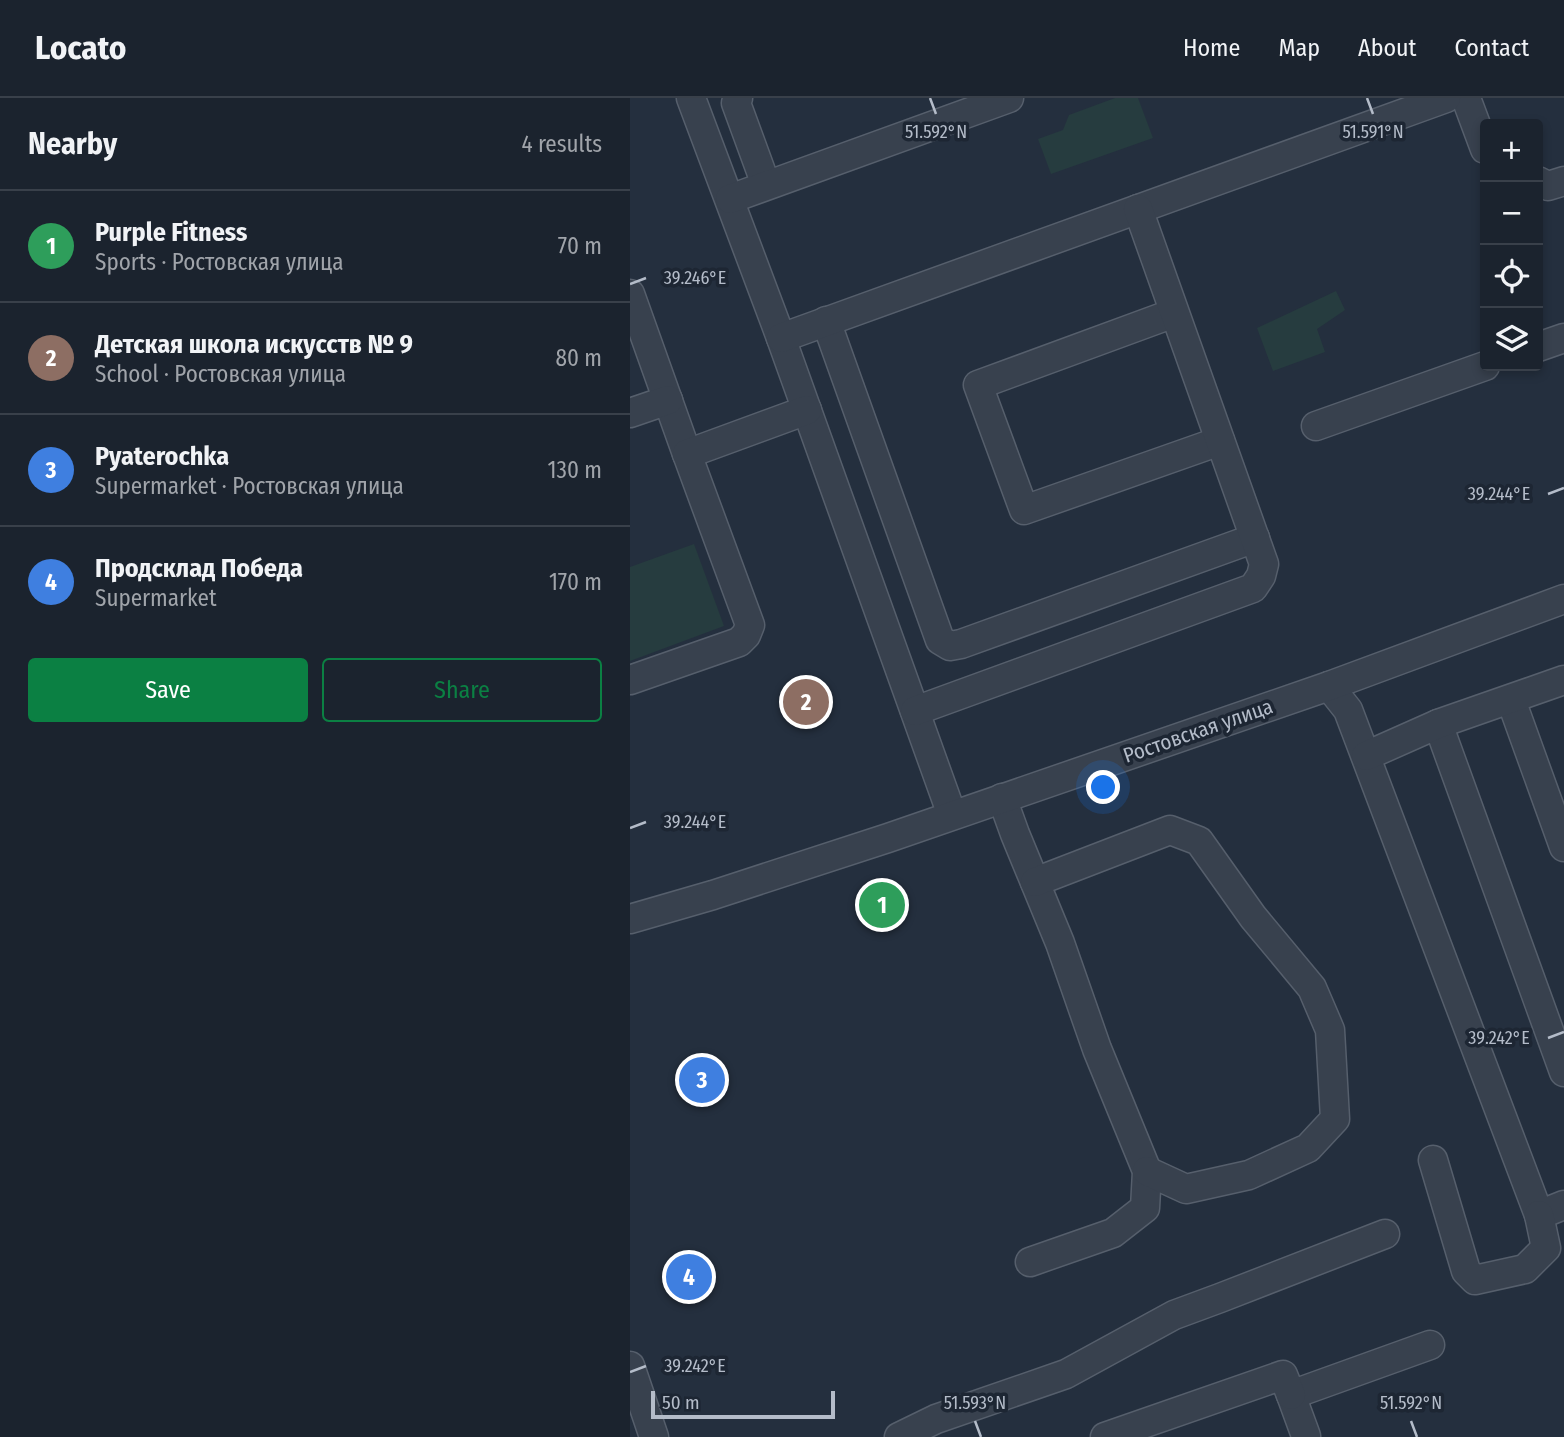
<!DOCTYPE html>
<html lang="en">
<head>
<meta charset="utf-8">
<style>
  body { margin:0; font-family:"Fira Sans Condensed",sans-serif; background:#242b36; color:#f1f3f6 }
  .controls { position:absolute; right:21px; top:21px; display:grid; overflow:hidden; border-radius:7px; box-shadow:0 4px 10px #0003 }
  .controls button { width:63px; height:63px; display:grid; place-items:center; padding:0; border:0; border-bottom:2px solid #39404a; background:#1b232e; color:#f1f3f6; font:35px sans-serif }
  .scale { position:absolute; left:21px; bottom:18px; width:184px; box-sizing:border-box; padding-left:7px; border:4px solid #b4bcc9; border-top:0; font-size:19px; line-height:24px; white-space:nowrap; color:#b4bcc9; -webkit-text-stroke:5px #1d2633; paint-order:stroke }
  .you { position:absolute; left:474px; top:690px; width:24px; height:24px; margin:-18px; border:5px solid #fff; border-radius:50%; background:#1a73e8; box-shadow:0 0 0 10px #1a73e833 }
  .badge { display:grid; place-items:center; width:46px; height:46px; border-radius:50%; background:#0b8043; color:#fff; font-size:23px; font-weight:700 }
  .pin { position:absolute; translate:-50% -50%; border:4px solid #fff; box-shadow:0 2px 7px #0006 }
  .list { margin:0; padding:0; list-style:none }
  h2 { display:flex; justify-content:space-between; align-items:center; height:91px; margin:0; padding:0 28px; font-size:30px }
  h2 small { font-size:23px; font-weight:400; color:#a0a4aa }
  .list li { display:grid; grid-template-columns:46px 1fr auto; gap:21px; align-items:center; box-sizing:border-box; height:112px; padding:0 28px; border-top:2px solid #39404a }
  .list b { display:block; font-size:26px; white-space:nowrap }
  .list p { margin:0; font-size:23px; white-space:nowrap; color:#a0a4aa }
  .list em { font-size:23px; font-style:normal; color:#a0a4aa }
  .actions { display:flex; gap:14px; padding:21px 28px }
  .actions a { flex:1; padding:16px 0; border:2px solid #0b8043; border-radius:7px; text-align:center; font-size:24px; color:#0b8043 }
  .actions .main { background:#0b8043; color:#fff }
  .icon { flex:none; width:38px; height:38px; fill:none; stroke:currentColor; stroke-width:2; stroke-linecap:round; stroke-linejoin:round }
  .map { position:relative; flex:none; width:934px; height:1339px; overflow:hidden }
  header { display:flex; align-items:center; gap:42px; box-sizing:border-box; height:98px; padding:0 35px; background:#1b232e; border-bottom:2px solid #39404a }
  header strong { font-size:33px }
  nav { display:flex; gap:38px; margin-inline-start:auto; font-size:24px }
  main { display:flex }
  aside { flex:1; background:#1b232e }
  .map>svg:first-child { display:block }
  .green { fill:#263c3f }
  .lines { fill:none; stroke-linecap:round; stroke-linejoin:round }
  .minor-casing { stroke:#565f6c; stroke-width:31 }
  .minor { stroke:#38414e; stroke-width:28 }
  .ticks { fill:none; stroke:#b4bcc9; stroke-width:2.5 }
  .labels { text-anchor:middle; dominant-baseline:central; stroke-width:7; stroke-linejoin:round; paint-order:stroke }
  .street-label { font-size:21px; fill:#b4bcc9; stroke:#1d2633 }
  .ticks-label { font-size:18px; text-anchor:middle; fill:#b4bcc9; stroke:#1d2633; stroke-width:7; stroke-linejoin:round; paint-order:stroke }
</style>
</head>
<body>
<header>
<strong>Locato</strong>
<nav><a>Home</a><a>Map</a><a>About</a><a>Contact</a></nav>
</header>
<main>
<aside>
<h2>Nearby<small>4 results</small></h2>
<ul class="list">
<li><span class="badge" style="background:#2e9e5b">1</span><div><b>Purple Fitness</b><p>Sports · Ростовская улица</p></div><em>70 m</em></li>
<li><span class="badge" style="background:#8d6e63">2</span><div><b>Детская школа искусств № 9</b><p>School · Ростовская улица</p></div><em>80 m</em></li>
<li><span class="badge" style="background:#3f7fe0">3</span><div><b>Pyaterochka</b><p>Supermarket · Ростовская улица</p></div><em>130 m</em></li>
<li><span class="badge" style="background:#3f7fe0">4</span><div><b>Продсклад Победа</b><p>Supermarket</p></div><em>170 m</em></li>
</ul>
<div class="actions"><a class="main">Save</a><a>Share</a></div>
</aside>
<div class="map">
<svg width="934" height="1339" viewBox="0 0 934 1339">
  <rect width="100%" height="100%" fill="#242f3e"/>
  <g class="green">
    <path d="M 485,0 L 508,0 L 523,40 L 421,76 L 408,41 L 433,32 L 439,17 Z"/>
    <path d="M 706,193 L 715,212 L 687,231 L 695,254 L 643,273 L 627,230 Z"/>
    <path d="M 64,446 L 94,528 L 0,563 L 0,469 Z"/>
  </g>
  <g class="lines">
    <g class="minor-casing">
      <g id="minor">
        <path d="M 61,0 L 151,240 L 322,717"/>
        <path d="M 108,0 L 106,5 L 136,87"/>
        <path d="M 836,0 L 855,51"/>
        <path d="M 908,83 L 918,88 L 934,83"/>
        <path d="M 100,101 L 379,0"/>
        <path d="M 0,196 L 57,356"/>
        <path d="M 544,215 L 348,287 L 394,412 L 590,343"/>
        <path d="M 196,223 L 310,542 L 320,548 L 331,546 L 625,440"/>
        <path d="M 151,240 L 816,0"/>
        <path d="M 908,249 L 934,240"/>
        <path d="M 0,315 L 38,302"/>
        <path d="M 686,328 L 855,268"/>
        <path d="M 0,582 L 109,544 L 116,537 L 120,527 L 57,356 L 177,312"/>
        <path d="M 699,588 L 718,612 L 909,1117 L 934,1107"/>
        <path d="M 881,602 L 934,749"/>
        <path d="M 285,613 L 623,490 L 631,478 L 634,466 L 508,111"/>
        <path d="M 808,626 L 934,974"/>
        <path d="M 736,658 L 808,626 L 934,582"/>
        <path d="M 372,700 L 385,736 L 430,845 L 467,951 L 517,1073 L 515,1110 L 483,1135 L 400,1164"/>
        <path d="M 405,784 L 540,732 L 569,743 L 623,819 L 682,890 L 700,932 L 705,1021 L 678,1050 L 619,1077 L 556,1091 L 517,1073"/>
        <path d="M 0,821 L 83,797 L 258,740 L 699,588 L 934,501"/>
        <path d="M 803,1062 L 836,1173 L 845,1182 L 895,1171 L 916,1150 L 909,1117"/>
        <path d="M 0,1268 L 24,1339"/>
        <path d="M 676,1338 L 661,1297 L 800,1247"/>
        <path d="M 269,1339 L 306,1321 L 436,1276 L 544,1217 L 590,1200 L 755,1136"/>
        <path d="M 475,1339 L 653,1277 L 661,1297"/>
      </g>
    </g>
    <use href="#minor" class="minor"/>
  </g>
  <path class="ticks" d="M 300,0 L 306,16M 737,0 L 743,16M 0,186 L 16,180M 918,396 L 934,390M 0,730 L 16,724M 918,940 L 934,934M 0,1274 L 16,1268M 345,1323 L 351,1339M 781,1323 L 787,1339"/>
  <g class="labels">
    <g class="street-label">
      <text transform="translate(568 633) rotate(-19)">Ростовская улица</text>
    </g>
  </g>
  <g class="ticks-label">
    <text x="306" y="40">51.592°N</text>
    <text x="743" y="40">51.591°N</text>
    <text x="65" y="186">39.246°E</text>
    <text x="869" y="402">39.244°E</text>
    <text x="65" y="730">39.244°E</text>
    <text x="869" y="946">39.242°E</text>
    <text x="65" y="1274">39.242°E</text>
    <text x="345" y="1311">51.593°N</text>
    <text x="781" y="1311">51.592°N</text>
  </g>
</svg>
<div class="controls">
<button>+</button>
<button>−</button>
<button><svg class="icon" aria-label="locate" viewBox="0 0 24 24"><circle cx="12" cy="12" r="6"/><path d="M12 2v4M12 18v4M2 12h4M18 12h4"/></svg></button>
<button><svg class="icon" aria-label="layers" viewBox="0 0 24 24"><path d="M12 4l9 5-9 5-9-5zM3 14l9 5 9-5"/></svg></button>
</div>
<div class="scale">50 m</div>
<div class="you"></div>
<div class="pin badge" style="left:252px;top:807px;background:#2e9e5b">1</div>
<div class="pin badge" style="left:176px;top:604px;background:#8d6e63">2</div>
<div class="pin badge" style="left:72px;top:982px;background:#3f7fe0">3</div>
<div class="pin badge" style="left:59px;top:1179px;background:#3f7fe0">4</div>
</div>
</main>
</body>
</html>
